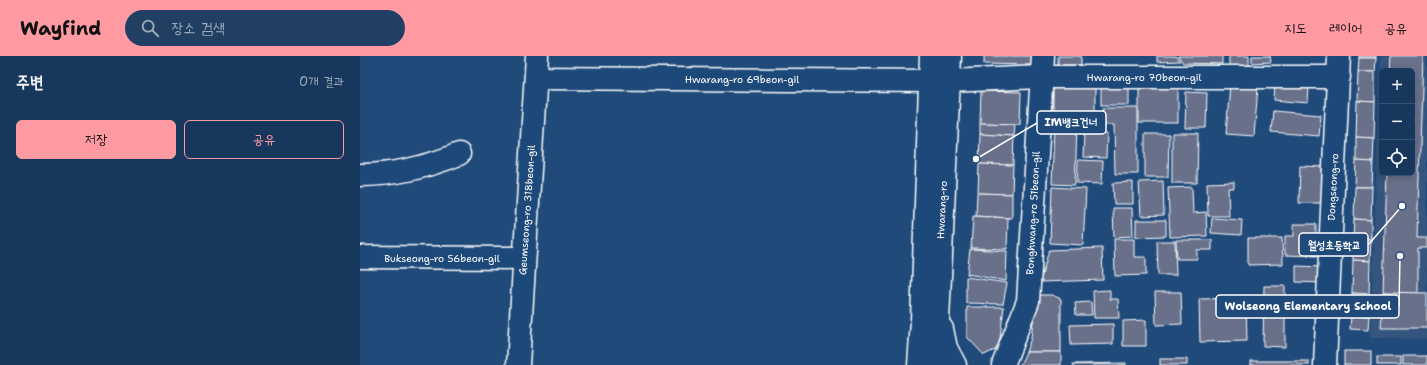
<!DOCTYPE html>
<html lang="ko">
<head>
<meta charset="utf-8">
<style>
  body { margin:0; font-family:"Shantell Sans","Poor Story",sans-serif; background:#203f62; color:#f1f3f6 }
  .controls { position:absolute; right:12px; top:12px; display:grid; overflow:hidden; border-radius:6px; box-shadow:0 2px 6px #0003 }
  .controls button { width:36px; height:36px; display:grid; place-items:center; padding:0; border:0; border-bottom:1px solid #365272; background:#17385c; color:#f1f3f6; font:20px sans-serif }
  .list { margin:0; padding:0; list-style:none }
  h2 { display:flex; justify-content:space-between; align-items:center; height:52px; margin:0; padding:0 16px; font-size:17px }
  h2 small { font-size:13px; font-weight:400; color:#9eacbb }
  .actions { display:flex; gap:8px; padding:12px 16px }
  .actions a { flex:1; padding:9px 0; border:1px solid #ff9aa2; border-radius:6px; text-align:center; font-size:14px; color:#ff9aa2 }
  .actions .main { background:#ff9aa2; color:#111 }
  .icon { flex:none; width:22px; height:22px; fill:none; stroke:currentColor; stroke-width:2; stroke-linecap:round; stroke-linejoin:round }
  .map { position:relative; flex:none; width:1067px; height:309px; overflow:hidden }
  header { display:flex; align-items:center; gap:24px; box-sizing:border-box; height:56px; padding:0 20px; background:#ff9aa2; color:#111 }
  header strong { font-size:19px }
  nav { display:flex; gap:22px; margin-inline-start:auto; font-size:14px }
  .search { width:280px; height:36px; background:#203f62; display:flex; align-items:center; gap:10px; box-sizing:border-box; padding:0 14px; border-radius:22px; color:#9eacbb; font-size:15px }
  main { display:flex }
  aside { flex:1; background:#17385c }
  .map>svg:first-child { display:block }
  .built { fill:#35557f; fill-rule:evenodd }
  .building { fill:#68708a; stroke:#fff }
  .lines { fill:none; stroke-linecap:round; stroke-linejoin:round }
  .street-casing { stroke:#fff; stroke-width:25 }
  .secondary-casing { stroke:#fff; stroke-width:25 }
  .street { stroke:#1f4a7a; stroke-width:22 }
  .secondary { stroke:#1f4a7a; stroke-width:22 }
  .labels { text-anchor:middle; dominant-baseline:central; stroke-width:3.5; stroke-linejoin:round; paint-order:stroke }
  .street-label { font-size:10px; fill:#fff; stroke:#1f4a7a }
  .leader { fill:none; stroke:#fff; stroke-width:1.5 }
  .callout-dot { fill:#fff; stroke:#1f4a7a; stroke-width:1.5 }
  .callout { fill:#1f4a7a; stroke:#fff; stroke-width:1.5 }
  .callout-label { font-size:11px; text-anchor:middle; font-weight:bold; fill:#fff }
</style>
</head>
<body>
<header>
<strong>Wayfind</strong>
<div class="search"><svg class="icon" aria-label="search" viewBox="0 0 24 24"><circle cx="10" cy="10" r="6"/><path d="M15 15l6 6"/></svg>장소 검색</div>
<nav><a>지도</a><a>레이어</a><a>공유</a></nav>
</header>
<main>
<aside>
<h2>주변<small>0개 결과</small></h2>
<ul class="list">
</ul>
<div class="actions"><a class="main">저장</a><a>공유</a></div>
</aside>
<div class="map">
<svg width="1067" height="309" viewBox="0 0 1067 309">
  <rect width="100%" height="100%" fill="#1f4a7a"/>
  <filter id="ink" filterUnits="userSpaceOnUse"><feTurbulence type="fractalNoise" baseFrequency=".025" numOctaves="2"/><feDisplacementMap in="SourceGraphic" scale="8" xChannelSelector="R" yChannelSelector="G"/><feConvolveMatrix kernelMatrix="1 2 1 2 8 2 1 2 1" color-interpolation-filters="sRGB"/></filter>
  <g filter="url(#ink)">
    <path class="built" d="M 1021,0 L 1067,0 L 1067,283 L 1010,282 ZM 1022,15 L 1052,15 L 1052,117 L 1022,117 Z"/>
    <g class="building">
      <path d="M 624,0 L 672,0 L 672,9 L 624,8 Z"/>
      <rect x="698" y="0" width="23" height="9"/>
      <path d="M 797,0 L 816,0 L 820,5 L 797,6 Z"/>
      <path d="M 818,0 L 862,0 L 862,8 L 823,7 Z"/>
      <rect x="869" y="0" width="20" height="10"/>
      <path d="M 892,0 L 910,0 L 911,6 L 892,7 Z"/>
      <rect x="999" y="0" width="17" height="2"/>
      <path d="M 1031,0 L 1063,0 L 1057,182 L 1067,182 L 1067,192 L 1058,192 L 1058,237 L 1023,236 L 1027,117 L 1052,117 L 1052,15 L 1030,15 Z"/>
      <path d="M 999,2 L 1016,2 L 1015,16 L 998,16 Z"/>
      <path d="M 998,16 L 1015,16 L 1015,46 L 997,45 Z"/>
      <rect x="779" y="27" width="39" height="40"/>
      <rect x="693" y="28" width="42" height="35"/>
      <path d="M 870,28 L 898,31 L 894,80 L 866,78 Z"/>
      <path d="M 915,28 L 949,30 L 948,47 L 914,44 Z"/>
      <rect x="741" y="29" width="28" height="20"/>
      <path d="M 621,35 L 661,36 L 660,68 L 620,67 Z"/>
      <path d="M 826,36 L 847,37 L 846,72 L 825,72 Z"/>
      <path d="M 997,45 L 1015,46 L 1014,82 L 996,81 Z"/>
      <path d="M 743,52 L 778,52 L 778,118 L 755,118 L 754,69 L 743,69 Z"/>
      <path d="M 913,55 L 961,59 L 959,80 L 911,76 Z"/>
      <path d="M 620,67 L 655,68 L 654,80 L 620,78 Z"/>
      <path d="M 694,71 L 717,72 L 715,129 L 692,128 Z"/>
      <path d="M 724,77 L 747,78 L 746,102 L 723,101 Z"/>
      <path d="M 812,77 L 838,77 L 837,127 L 812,127 Z"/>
      <path d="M 620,78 L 654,80 L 653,109 L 619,108 Z"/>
      <path d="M 785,78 L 809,78 L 808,121 L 785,121 Z"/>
      <path d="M 996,81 L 1014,82 L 1013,106 L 996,105 Z"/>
      <path d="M 718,104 L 743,105 L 742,128 L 717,127 Z"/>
      <path d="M 996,105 L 1013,106 L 1012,131 L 995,131 Z"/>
      <path d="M 619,108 L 653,109 L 652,138 L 618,137 Z"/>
      <path d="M 940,110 L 968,111 L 967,147 L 939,147 Z"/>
      <path d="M 803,125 L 804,159 L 781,160 L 779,126 Z"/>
      <path d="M 773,126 L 773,148 L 754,148 L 753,127 Z"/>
      <path d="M 874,126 L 874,132 L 868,132 L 869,160 L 848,160 L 847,127 Z"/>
      <path d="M 692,131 L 726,133 L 723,189 L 690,187 Z"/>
      <path d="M 832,131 L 833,157 L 846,156 L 847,180 L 810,181 L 808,132 Z"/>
      <path d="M 995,131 L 1012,131 L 1011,164 L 994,163 Z"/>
      <path d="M 617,137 L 652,138 L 652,162 L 616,160 Z"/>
      <path d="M 753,152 L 772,152 L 773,180 L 754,181 Z"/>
      <path d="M 613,160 L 648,162 L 647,193 L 611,192 Z"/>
      <path d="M 852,162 L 882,164 L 881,179 L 851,177 Z"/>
      <path d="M 994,163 L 1011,164 L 1011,183 L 993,183 Z"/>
      <path d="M 776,164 L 806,164 L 806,180 L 776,181 Z"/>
      <path d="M 934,168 L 956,168 L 956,200 L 925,199 L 925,180 L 934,180 Z"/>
      <path d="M 888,182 L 922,182 L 923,208 L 888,209 Z"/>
      <path d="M 754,183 L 774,183 L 774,201 L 786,201 L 786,219 L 755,220 Z"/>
      <path d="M 993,183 L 1011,183 L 1010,205 L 993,204 Z"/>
      <path d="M 816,184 L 852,184 L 852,194 L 837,194 L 837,203 L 817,203 Z"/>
      <path d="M 797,185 L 815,185 L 816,219 L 798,219 Z"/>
      <path d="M 742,192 L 743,224 L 680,226 L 689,194 Z"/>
      <path d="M 610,193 L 647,195 L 646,225 L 607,218 Z"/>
      <path d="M 993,204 L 1010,205 L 1009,238 L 992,237 Z"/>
      <path d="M 936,210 L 964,211 L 964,227 L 936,226 Z"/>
      <path d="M 606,221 L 647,227 L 643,248 L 606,247 Z"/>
      <path d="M 904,230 L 925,230 L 925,291 L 903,290 Z"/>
      <path d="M 750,234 L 750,243 L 758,243 L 759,262 L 734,262 L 733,235 Z"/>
      <path d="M 795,236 L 821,236 L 822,268 L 796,269 Z"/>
      <path d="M 1023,236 L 1067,237 L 1067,272 L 1021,272 Z"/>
      <path d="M 992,237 L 1009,238 L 1009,260 L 991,259 Z"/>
      <path d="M 680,239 L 692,239 L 701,243 L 701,296 L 666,296 L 671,282 L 675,249 Z"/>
      <path d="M 886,242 L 887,285 L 840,286 L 839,243 Z"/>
      <path d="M 731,246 L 732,259 L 716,259 L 715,247 Z"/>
      <path d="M 607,251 L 644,251 L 640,282 L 637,293 L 624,299 L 607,281 Z"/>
      <path d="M 991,259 L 1009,260 L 1008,274 L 990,273 Z"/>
      <path d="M 786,264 L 786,290 L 763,290 L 763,265 Z"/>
      <path d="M 753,268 L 753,288 L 711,289 L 710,269 Z"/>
      <rect x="984" y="295" width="27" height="14"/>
      <path d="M 666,296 L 701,296 L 701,309 L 660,309 Z"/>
      <rect x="1043" y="300" width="24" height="9"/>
      <rect x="1017" y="301" width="24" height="8"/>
      <rect x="800" y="303" width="27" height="6"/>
      <rect x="891" y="305" width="58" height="4"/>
      <path d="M 766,307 L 766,309 L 713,309 L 713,308 Z"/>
    </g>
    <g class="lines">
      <g class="street-casing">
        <g id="street">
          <path d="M 176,22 L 570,25"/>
          <path d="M 589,25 L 681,21 L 979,21"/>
          <path d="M 0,119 C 34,119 67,111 99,98"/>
          <path d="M 0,201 L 164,202"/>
          <path d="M 158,309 L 177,0"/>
          <path d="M 643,309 L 668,245 L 683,0"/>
        </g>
      </g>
      <g class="secondary-casing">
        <g id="secondary">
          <path d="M 582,273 L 586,292 L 595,309"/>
          <path d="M 559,309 L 562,265 L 571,0"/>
          <path d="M 576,309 L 590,0"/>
          <path d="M 965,309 L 979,0"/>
        </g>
      </g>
      <use href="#street" class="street"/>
      <use href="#secondary" class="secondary"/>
    </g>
  </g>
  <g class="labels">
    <g class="street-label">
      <text x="784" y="21">Hwarang-ro 70beon-gil</text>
      <text x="382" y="23">Hwarang-ro 69beon-gil</text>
      <text transform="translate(973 131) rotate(-87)">Dongseong-ro</text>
      <text transform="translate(167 154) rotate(-86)">Geumseong-ro 318beon-gil</text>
      <text transform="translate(582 154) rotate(-87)">Hwarang-ro</text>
      <text transform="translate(673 157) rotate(-87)">Bonghwang-ro 51beon-gil</text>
      <text x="82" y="202">Bukseong-ro 56beon-gil</text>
    </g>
  </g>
  <path class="leader" d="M616 103L677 67M1042 150L1008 189M1040 200L1039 250"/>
  <g class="callout-dot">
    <circle cx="616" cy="103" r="4"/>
    <circle cx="1042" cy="150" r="4"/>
    <circle cx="1040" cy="200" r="4"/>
  </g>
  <g class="callout">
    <rect x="677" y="55" width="69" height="23" rx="4"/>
    <rect x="939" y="177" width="69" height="23" rx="4"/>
    <rect x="856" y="239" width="183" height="23" rx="4"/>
  </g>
  <g class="callout-label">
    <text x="711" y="70">IM뱅크건너</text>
    <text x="974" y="193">월성초등학교</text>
    <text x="948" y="254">Wolseong Elementary School</text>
  </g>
</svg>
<div class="controls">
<button>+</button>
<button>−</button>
<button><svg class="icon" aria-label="locate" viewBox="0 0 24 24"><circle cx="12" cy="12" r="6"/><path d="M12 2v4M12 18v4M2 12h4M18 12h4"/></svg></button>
</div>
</div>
</main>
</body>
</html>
